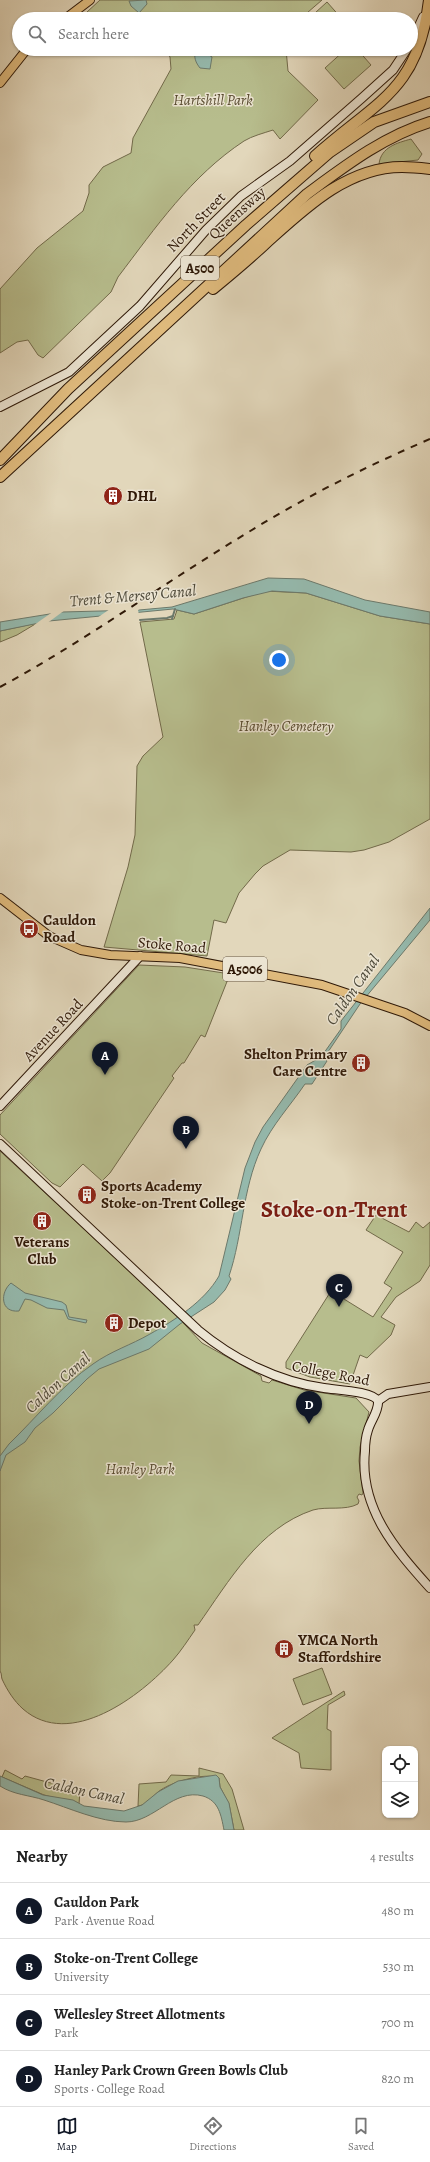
<!DOCTYPE html>
<html lang="en">
<head>
<meta charset="utf-8">
<style>
  body { margin:0; font-family:Alegreya,serif; background:#f2f2f2; color:#222 }
  .controls { position:absolute; right:12px; bottom:12px; display:grid; overflow:hidden; border-radius:8px; box-shadow:0 1px 3px #0004 }
  .controls button { width:36px; height:36px; display:grid; place-items:center; padding:0; border:0; border-bottom:1px solid #e0e0e0; background:#fff; color:#222; font:20px sans-serif }
  .you { position:absolute; left:279px; top:660px; width:14px; height:14px; margin:-10px; border:3px solid #fff; border-radius:50%; background:#1a73e8; box-shadow:0 0 0 6px #1a73e833 }
  .badge { display:grid; place-items:center; width:26px; height:26px; border-radius:50%; background:#111827; color:#fff; font-size:13px; font-weight:700 }
  .pin { position:absolute; translate:-50% -33px; filter:drop-shadow(0 1px 2px #0008) }
  .pin::after { content:''; position:absolute; top:21px; width:14px; height:12px; background:inherit; clip-path:polygon(0 0,100% 0,50% 100%) }
  .list { margin:0; padding:0; list-style:none }
  h2 { display:flex; justify-content:space-between; align-items:center; height:52px; margin:0; padding:0 16px; font-size:17px }
  h2 small { font-size:13px; font-weight:400; color:#767676 }
  .list li { display:grid; grid-template-columns:26px 1fr auto; gap:12px; align-items:center; box-sizing:border-box; height:56px; padding:0 16px; border-top:1px solid #e0e0e0 }
  .list b { display:block; font-size:15px; white-space:nowrap }
  .list p { margin:0; font-size:13px; white-space:nowrap; color:#767676 }
  .list em { font-size:13px; font-style:normal; color:#767676 }
  .icon { flex:none; width:22px; height:22px; fill:none; stroke:currentColor; stroke-width:2; stroke-linecap:round; stroke-linejoin:round }
  .map { position:relative; flex:none; width:430px; height:1830px; overflow:hidden }
  .search { position:absolute; background:#fff; box-shadow:0 1px 3px #0004; left:12px; right:12px; top:12px; height:44px; display:flex; align-items:center; gap:10px; box-sizing:border-box; padding:0 14px; border-radius:22px; color:#767676; font-size:15px }
  .sheet { height:276px; background:#fff }
  nav { display:flex; justify-content:space-around; align-items:center; box-sizing:border-box; height:56px; border-top:1px solid #e0e0e0; background:#fff; font-size:11px; color:#767676 }
  nav a { display:grid; justify-items:center; gap:2px }
  nav .on { color:#111827 }
  .map>svg:first-child { display:block }
  .green { fill:#b7bd8d; stroke:#726a4a }
  .water { fill:#95baae; stroke:#6c796b }
  .pier { fill:#e2d7bb }
  .lines { fill:none; stroke-linecap:round; stroke-linejoin:round }
  .stream { stroke:#6c796b; stroke-width:2 }
  .secondary-casing { stroke:#2e1807; stroke-width:10 }
  .primary-casing { stroke:#2e1807; stroke-width:10 }
  .highway-casing { stroke:#2e1807; stroke-width:12 }
  .secondary { stroke:#ece5d3; stroke-width:8 }
  .primary { stroke:#e1bc7e; stroke-width:8 }
  .highway { stroke:#e1bc7e; stroke-width:10 }
  .rail { stroke:#2e1807; stroke-width:2; stroke-dasharray:7 7; stroke-linecap:butt }
  .labels { text-anchor:middle; dominant-baseline:central; stroke-width:3; stroke-linejoin:round; paint-order:stroke }
  .shield { fill:#ece5d3; stroke:#675644; stroke-width:1 }
  .shield-label { font-size:14px; font-weight:bold; fill:#2e1807 }
  .park-label { font-size:15px; font-style:italic; fill:#574a2f; stroke:#ece5d3 }
  .street-label { font-size:15px; fill:#2e1807; stroke:#ece5d3 }
  .poi-label { font-size:15px; font-weight:bold; fill:#2e1807; stroke:#ece5d3; text-anchor:start }
  .water-label { font-size:16px; font-style:italic; fill:#4d4939; stroke:#ece5d3 }
  .town-label { font-size:23px; font-weight:bold; fill:#7a1f14; stroke:#ece5d3 }
</style>
</head>
<body>
<div class="map">
<svg width="430" height="1830" viewBox="0 0 430 1830">
  <rect width="100%" height="100%" fill="#e2d7bb"/>
  <filter id="stains"><feTurbulence type="fractalNoise" baseFrequency=".005" numOctaves="4"/><feColorMatrix values="0 0 0 0 .2 0 0 0 0 .09 0 0 0 0 .02 0 0 0 .5 -.17"/></filter>
  <radialGradient id="worn" r=".72"><stop offset=".6" stop-color="#630" stop-opacity="0"/><stop offset="1" stop-color="#630" stop-opacity=".3"/></radialGradient>
  <g class="green">
    <path d="M 100,0 L 322,0 L 300,19 L 89,19 L 87,12 Z"/>
    <path d="M 327,2 L 342,19 L 320,19 L 315,13 Z"/>
    <path d="M 165,49 L 286,49 L 288,71 L 318,100 L 280,139 L 273,130 C 264,133 252,136 244,141 C 191,176 156,227 118,277 L 111,292 L 43,358 L 38,355 L 28,340 L 17,342 L 0,353 L 0,289 L 37,248 L 83,211 L 89,193 L 89,185 L 103,167 L 131,153 L 133,138 L 171,69 L 170,57 Z"/>
    <path d="M 346,49 L 357,49 L 371,65 L 344,89 L 325,68 Z"/>
    <path d="M 411,139 L 422,154 L 418,160 L 379,164 C 381,147 397,143 411,139 Z"/>
    <path d="M 265,591 L 306,593 L 380,616 L 430,624 L 430,819 L 389,842 L 364,850 L 351,852 L 290,850 L 263,866 L 255,874 L 239,893 L 226,923 L 214,920 L 207,956 L 104,947 L 128,867 L 135,835 L 137,766 L 143,756 L 163,737 L 140,622 L 174,619 L 177,610 L 194,614 Z"/>
    <path d="M 37,623 L 17,635 L 0,642 L 0,631 Z"/>
    <path d="M 139,965 L 185,967 L 230,974 L 205,1037 L 201,1035 L 184,1063 L 182,1063 L 172,1076 L 174,1078 L 110,1173 L 102,1181 L 83,1164 L 60,1187 L 52,1183 L 0,1134 L 0,1115 Z"/>
    <path d="M 0,1151 L 171,1310 L 202,1343 L 261,1376 L 262,1381 L 269,1383 L 272,1380 L 304,1390 L 356,1398 L 369,1412 L 360,1447 L 359,1461 L 363,1493 L 362,1495 L 359,1494 L 357,1497 L 359,1501 L 358,1504 C 345,1511 327,1506 313,1510 C 259,1528 229,1581 198,1625 L 194,1625 L 195,1630 C 188,1640 181,1651 173,1660 C 141,1696 70,1750 23,1709 C 14,1701 7,1690 2,1679 C 1,1676 2,1674 0,1671 Z"/>
    <path d="M 376,1215 L 409,1232 L 416,1222 L 423,1228 L 430,1222 L 430,1265 L 420,1281 L 396,1297 L 381,1317 L 395,1325 L 391,1335 L 367,1358 L 360,1355 L 350,1384 L 310,1377 L 286,1368 L 286,1362 L 331,1291 L 373,1317 L 392,1288 L 384,1283 L 403,1252 L 366,1230 Z"/>
    <path d="M 322,1668 L 332,1694 L 303,1705 L 293,1679 Z"/>
    <path d="M 344,1691 L 345,1695 L 328,1705 L 327,1729 L 331,1731 L 331,1770 L 301,1768 L 299,1753 L 272,1738 Z"/>
    <path d="M 199,1768 L 223,1774 L 232,1789 L 244,1830 L 234,1830 L 229,1804 L 220,1787 L 219,1778 C 205,1772 170,1782 158,1792 C 151,1798 147,1805 138,1806 L 139,1784 L 166,1782 L 171,1775 L 199,1776 Z"/>
    <path d="M 5,1770 L 22,1779 L 25,1776 L 80,1791 L 79,1804 L 44,1795 L 2,1777 Z"/>
  </g>
  <g class="water">
    <path d="M 146,0 L 147,4 L 139,13 L 131,6 L 129,1 Z"/>
    <path d="M 200,49 L 212,57 L 210,69 L 200,68 C 196,63 193,57 196,50 Z"/>
    <path d="M 268,578 L 304,579 L 365,600 L 430,612 L 430,624 L 380,616 L 306,593 L 272,591 L 243,598 L 194,614 L 173,609 L 49,621 L 0,631 L 0,622 L 62,612 L 139,610 L 172,607 Z"/>
    <path d="M 430,908 L 430,920 L 360,1004 L 324,1058 L 327,1061 L 312,1084 L 305,1084 C 290,1106 272,1125 261,1149 C 242,1190 243,1235 229,1276 L 231,1279 L 225,1290 L 214,1302 L 180,1324 L 149,1349 L 99,1369 L 87,1379 L 53,1413 L 35,1428 L 25,1442 L 6,1455 L 0,1471 L 0,1456 L 9,1444 C 36,1418 61,1386 93,1364 C 111,1351 131,1345 150,1334 C 175,1320 204,1302 219,1276 L 245,1168 L 255,1142 L 263,1127 L 307,1065 L 321,1057 L 341,1029 L 341,1021 Z"/>
    <path d="M 11,1283 L 25,1293 L 62,1302 L 66,1305 L 69,1317 L 87,1320 L 86,1323 L 68,1319 L 64,1310 L 47,1308 L 31,1300 L 25,1299 L 19,1311 C 0,1313 0,1292 11,1283 Z"/>
    <path d="M 216,1775 L 219,1778 L 220,1787 L 229,1803 L 234,1830 L 224,1830 C 221,1815 219,1801 203,1796 C 174,1788 154,1822 126,1822 C 99,1822 69,1808 44,1800 C 29,1795 14,1795 0,1786 L 0,1776 L 43,1795 L 73,1800 L 84,1806 L 124,1811 L 142,1805 L 158,1792 L 178,1781 Z"/>
  </g>
  <g class="pier">
    <path d="M 141,608 L 138,610 L 139,615 L 94,620 L 110,609 Z"/>
    <path d="M 65,610 L 46,624 L 34,625 L 54,611 Z"/>
  </g>
  <g class="lines">
    <g class="stream">
      <path d="M 172,619 L 175,609"/>
      <path d="M 140,620 L 167,618 L 173,616"/>
    </g>
    <g class="secondary-casing">
      <g id="secondary">
        <path d="M 411,43 L 423,17"/>
        <path d="M 0,407 L 69,372 L 140,306 L 206,230 L 241,196 L 290,161 L 362,98 L 393,70 L 407,49"/>
        <path d="M 0,1106 L 140,956"/>
        <path d="M 0,1144 L 198,1330 C 233,1359 278,1382 324,1388 C 335,1390 373,1391 378,1401"/>
        <path d="M 378,1401 C 379,1411 371,1420 368,1430 C 366,1436 365,1444 365,1451 C 359,1508 395,1549 430,1588"/>
        <path d="M 378,1401 L 388,1394 L 430,1387"/>
      </g>
    </g>
    <g class="primary-casing">
      <g id="primary">
        <path d="M 65,19 L 90,0"/>
        <path d="M 0,83 L 27,49"/>
        <path d="M 0,898 L 49,936 L 81,950 L 110,955 L 180,958 L 322,985 L 405,1013 L 430,1026"/>
      </g>
    </g>
    <g class="highway-casing">
      <g id="highway">
        <path d="M 315,156 C 376,101 418,92 429,0"/>
        <path d="M 213,289 C 230,275 248,260 264,245 C 303,210 346,167 402,167 C 412,167 421,168 430,169"/>
        <path d="M 0,460 L 68,389 L 246,225 L 330,152 L 374,122 L 430,102"/>
        <path d="M 0,477 L 307,194 C 345,166 384,136 430,122"/>
      </g>
    </g>
    <use href="#secondary" class="secondary"/>
    <use href="#primary" class="primary"/>
    <use href="#highway" class="highway"/>
    <path class="rail" d="M 0,687 C 85,641 164,583 247,533 C 305,497 367,466 430,439"/>
  </g>
  <defs>
    <g id="building-disc" transform="scale(1)"><circle r="9.5" fill="#8f2418" stroke="#ece5d3"/><path d="M-4-6H4V6H1V3H-1V6H-4ZM-2.5-4.3h1.7v1.8h-1.7ZM.8-4.3h1.7v1.8H.8ZM-2.5-1h1.7V.8h-1.7ZM.8-1h1.7V.8H.8Z" fill="#fff"/></g>
    <g id="bus-disc" transform="scale(1)"><circle r="9.5" fill="#8f2418" stroke="#ece5d3"/><path d="M-5-6H5V4H4V6H2V4H-2V6H-4V4H-5ZM-3.5-4V0h7V-4ZM-3.5 1.2v1.5H-2V1.2ZM2 1.2v1.5H3.5V1.2Z" fill="#fff"/></g>
  </defs>
  <g fill-rule="evenodd">
    <use href="#building-disc" x="113" y="496"/>
    <use href="#bus-disc" x="29" y="929"/>
    <use href="#building-disc" x="361" y="1063"/>
    <use href="#building-disc" x="87" y="1195"/>
    <use href="#building-disc" x="42" y="1221"/>
    <use href="#building-disc" x="114" y="1323"/>
    <use href="#building-disc" x="284" y="1649"/>
  </g>
  <g class="labels">
    <g class="shield">
      <rect x="181" y="256" width="38" height="24" rx="3"/>
      <rect x="223" y="957" width="44" height="24" rx="3"/>
    </g>
    <g class="shield-label">
      <text x="200" y="268">A500</text>
      <text x="245" y="969">A5006</text>
    </g>
    <g class="park-label">
      <text x="213" y="100">Hartshill Park</text>
      <text x="286" y="726">Hanley Cemetery</text>
      <text x="140" y="1469">Hanley Park</text>
    </g>
    <g class="street-label">
      <text transform="translate(237 213) rotate(-42)">Queensway</text>
      <text transform="translate(196 222) rotate(-46)">North Street</text>
      <text transform="translate(172 945) rotate(5)">Stoke Road</text>
      <text transform="translate(53 1030) rotate(-47)">Avenue Road</text>
      <text transform="translate(331 1373) rotate(11)">College Road</text>
    </g>
    <g class="poi-label">
      <text x="127" y="496">DHL</text>
      <text x="43" y="920">Cauldon<tspan x="43" dy="17">Road</tspan></text>
      <text x="347" y="1054" text-anchor="end">Shelton Primary<tspan x="347" dy="17">Care Centre</tspan></text>
      <text x="101" y="1186">Sports Academy<tspan x="101" dy="17">Stoke-on-Trent College</tspan></text>
      <text x="42" y="1242" text-anchor="middle">Veterans<tspan x="42" dy="17">Club</tspan></text>
      <text x="128" y="1323">Depot</text>
      <text x="298" y="1640">YMCA North<tspan x="298" dy="17">Staffordshire</tspan></text>
    </g>
    <g class="water-label">
      <text transform="translate(133 596) rotate(-5)">Trent &amp; Mersey Canal</text>
      <text transform="translate(353 990) rotate(-55)">Caldon Canal</text>
      <text transform="translate(58 1383) rotate(-42)">Caldon Canal</text>
      <text transform="translate(84 1791) rotate(12)">Caldon Canal</text>
    </g>
    <g class="town-label">
      <text x="334" y="1209">Stoke-on-Trent</text>
    </g>
  </g>
  <rect width="100%" height="100%" filter="url(#stains)"/>
  <rect width="100%" height="100%" fill="url(#worn)"/>
</svg>
<div class="controls">
<button><svg class="icon" aria-label="locate" viewBox="0 0 24 24"><circle cx="12" cy="12" r="6"/><path d="M12 2v4M12 18v4M2 12h4M18 12h4"/></svg></button>
<button><svg class="icon" aria-label="layers" viewBox="0 0 24 24"><path d="M12 4l9 5-9 5-9-5zM3 14l9 5 9-5"/></svg></button>
</div>
<div class="you"></div>
<div class="pin badge" style="left:105px;top:1075px">A</div>
<div class="pin badge" style="left:186px;top:1149px">B</div>
<div class="pin badge" style="left:339px;top:1307px">C</div>
<div class="pin badge" style="left:309px;top:1424px">D</div>
<div class="search"><svg class="icon" aria-label="search" viewBox="0 0 24 24"><circle cx="10" cy="10" r="6"/><path d="M15 15l6 6"/></svg>Search here</div>
</div>
<section class="sheet">
<h2>Nearby<small>4 results</small></h2>
<ul class="list">
<li><span class="badge">A</span><div><b>Cauldon Park</b><p>Park · Avenue Road</p></div><em>480 m</em></li>
<li><span class="badge">B</span><div><b>Stoke-on-Trent College</b><p>University</p></div><em>530 m</em></li>
<li><span class="badge">C</span><div><b>Wellesley Street Allotments</b><p>Park</p></div><em>700 m</em></li>
<li><span class="badge">D</span><div><b>Hanley Park Crown Green Bowls Club</b><p>Sports · College Road</p></div><em>820 m</em></li>
</ul>
</section>
<nav>
<a class="on"><svg class="icon" aria-label="map" viewBox="0 0 24 24"><path d="M3 6l6-2 6 2 6-2v14l-6 2-6-2-6 2zM9 4v14M15 6v14"/></svg>Map</a>
<a><svg class="icon" aria-label="directions" viewBox="0 0 24 24"><path d="M12 3l9 9-9 9-9-9zM9 14v-3h6M13 9l2 2-2 2"/></svg>Directions</a>
<a><svg class="icon" aria-label="saved" viewBox="0 0 24 24"><path d="M7 4h10v16l-5-4-5 4z"/></svg>Saved</a>
</nav>
</body>
</html>
